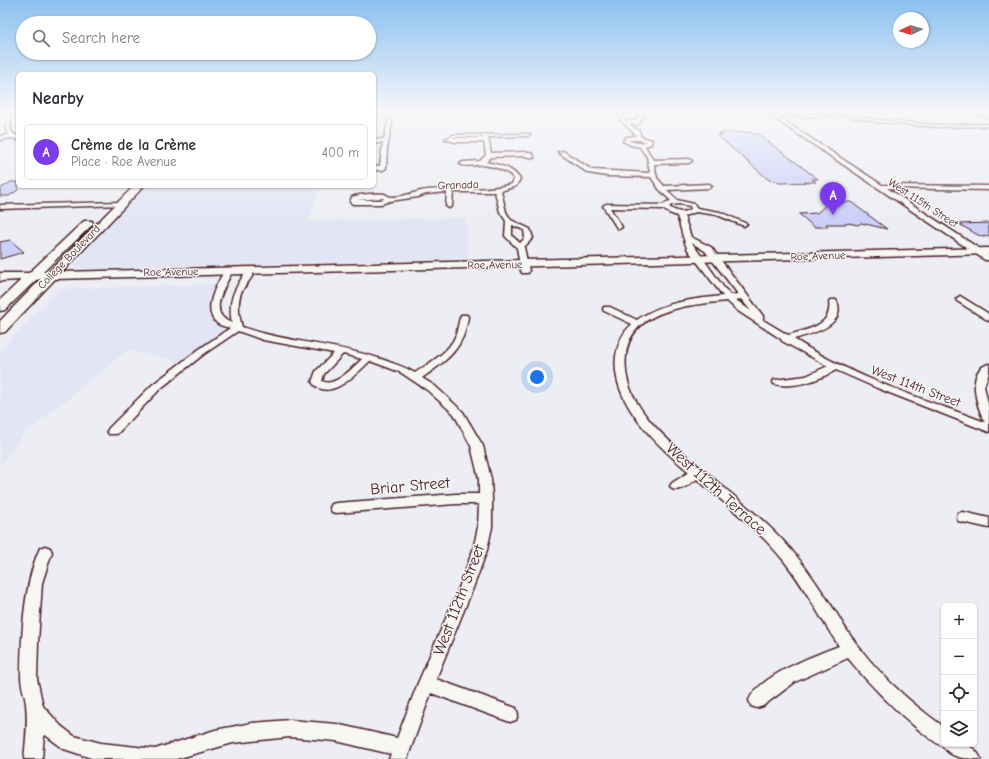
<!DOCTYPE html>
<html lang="en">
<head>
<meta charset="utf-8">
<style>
  body { margin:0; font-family:"Comic Neue",sans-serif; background:#f2f2f3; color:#2b2b33 }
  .controls { position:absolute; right:12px; bottom:12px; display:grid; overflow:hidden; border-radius:6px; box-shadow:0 1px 3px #0004 }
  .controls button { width:36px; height:36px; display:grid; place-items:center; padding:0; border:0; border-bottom:1px solid #e1e1e2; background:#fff; color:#2b2b33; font:20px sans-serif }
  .compass { position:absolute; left:893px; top:12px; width:36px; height:36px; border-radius:50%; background:#fff; box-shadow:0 1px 3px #0004; rotate:266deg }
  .you { position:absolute; left:537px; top:377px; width:14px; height:14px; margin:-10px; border:3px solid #fff; border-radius:50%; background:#1a73e8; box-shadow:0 0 0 6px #1a73e833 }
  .badge { display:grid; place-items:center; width:26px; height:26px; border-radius:50%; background:#7c3aed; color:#fff; font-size:13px; font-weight:700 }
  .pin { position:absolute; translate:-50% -33px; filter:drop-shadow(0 1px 2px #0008) }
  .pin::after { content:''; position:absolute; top:21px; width:14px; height:12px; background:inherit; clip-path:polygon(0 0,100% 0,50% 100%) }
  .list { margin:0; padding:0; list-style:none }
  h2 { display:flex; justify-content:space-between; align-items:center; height:52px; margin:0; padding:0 16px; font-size:17px }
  h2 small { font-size:13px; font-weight:400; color:#7c7c81 }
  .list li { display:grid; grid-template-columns:26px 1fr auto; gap:12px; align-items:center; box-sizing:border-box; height:56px; margin:0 8px 8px; padding:0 8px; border:1px solid #e1e1e2; border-radius:6px }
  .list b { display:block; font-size:15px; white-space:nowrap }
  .list p { margin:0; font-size:13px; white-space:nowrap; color:#7c7c81 }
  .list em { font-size:13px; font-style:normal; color:#7c7c81 }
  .icon { flex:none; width:22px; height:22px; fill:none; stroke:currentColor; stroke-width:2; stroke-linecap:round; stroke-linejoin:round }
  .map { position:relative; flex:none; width:989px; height:759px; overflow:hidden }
  .search { position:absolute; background:#fff; box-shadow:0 1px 3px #0004; left:16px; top:16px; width:360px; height:44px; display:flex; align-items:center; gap:10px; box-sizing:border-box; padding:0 14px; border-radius:22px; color:#7c7c81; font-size:15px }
  .panel { position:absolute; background:#fff; box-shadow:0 1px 3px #0004; left:16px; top:72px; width:360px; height:116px; border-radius:6px }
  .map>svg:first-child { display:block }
  .built { fill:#e3e5f4 }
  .building { fill:#cbd0f8; stroke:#4a1f2b }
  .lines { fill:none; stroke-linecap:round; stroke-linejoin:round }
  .street-casing { stroke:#4a1f2b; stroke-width:3 }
  .secondary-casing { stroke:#4a1f2b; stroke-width:3 }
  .street { fill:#f6f6f2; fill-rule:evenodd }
  .secondary { fill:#f6f6f2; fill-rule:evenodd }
  .labels { text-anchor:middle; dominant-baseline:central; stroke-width:3; stroke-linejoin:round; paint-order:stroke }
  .far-street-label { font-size:11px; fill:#4a1f2b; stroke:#f6f6f2 }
  .street-label { font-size:13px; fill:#4a1f2b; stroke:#f6f6f2 }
  .near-street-label { font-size:16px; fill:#4a1f2b; stroke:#f6f6f2 }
</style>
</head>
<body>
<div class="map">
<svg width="989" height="759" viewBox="0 0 989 759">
  <rect width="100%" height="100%" fill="#edeef3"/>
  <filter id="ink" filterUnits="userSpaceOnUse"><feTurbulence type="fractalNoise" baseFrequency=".025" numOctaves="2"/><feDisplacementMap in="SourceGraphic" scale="8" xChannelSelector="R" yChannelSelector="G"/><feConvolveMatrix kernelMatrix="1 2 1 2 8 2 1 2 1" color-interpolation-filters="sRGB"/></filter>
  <g filter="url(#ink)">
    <g class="built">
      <path d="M 148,186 L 321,186 L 307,221 L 466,218 L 468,259 L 78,269 L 75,267 L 73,265 L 97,237 Z"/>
      <path d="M 216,284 L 210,305 L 213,317 L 223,329 L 224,332 L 220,335 L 179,362 L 128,350 L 23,435 L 0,465 L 0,350 L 59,289 Z"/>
    </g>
    <g class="building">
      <path d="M 751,132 L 753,134 L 758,134 L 818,179 L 812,179 L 816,182 L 779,183 L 776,181 L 769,180 L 717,135 L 722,135 L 719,133 Z"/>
      <path d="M 11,182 L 18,182 L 18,190 L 9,196 L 0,196 L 0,189 Z"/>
      <path d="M 851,202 L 887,229 L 861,223 L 858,225 L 848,223 L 847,224 L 826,224 L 828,227 L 814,227 L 799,214 L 817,213 L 828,203 Z"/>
      <path d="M 989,223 L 989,236 L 983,237 L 978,235 L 959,224 Z"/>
      <path d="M 10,240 L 24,252 L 0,259 L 0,242 Z"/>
    </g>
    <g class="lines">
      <g class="street-casing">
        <g id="street">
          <path d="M 7,112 L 11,112 C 11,121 7,133 18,136 L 18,140 L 12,138 L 0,140 L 0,136 L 9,135 L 6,130 Z"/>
          <path d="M 463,112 L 468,112 L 468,113 L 466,114 Z"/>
          <path d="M 569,112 L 574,112 L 571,114 Z"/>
          <path d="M 621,112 L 625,112 L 623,116 L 626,121 L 635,121 L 641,112 L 645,112 L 639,124 L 629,124 L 639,131 L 641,137 L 652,140 L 651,144 L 645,146 L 653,160 L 689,159 L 692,161 L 689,163 L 654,164 L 657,178 L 664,186 L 709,184 L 712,186 L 709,188 L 667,190 L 677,200 L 694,204 L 697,208 L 720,212 L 747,224 L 744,226 L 717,215 L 696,212 L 684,216 L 691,237 L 711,247 L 763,316 L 763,320 L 788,335 C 806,330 833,326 829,302 L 830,300 L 836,300 C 849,325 811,334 794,339 C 852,377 921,398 985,422 C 977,408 965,370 989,364 L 989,373 L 984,386 L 989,408 L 989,432 L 877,388 L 836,370 C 819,380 794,389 774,384 L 773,382 L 774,380 L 806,376 L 828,366 L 782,341 L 781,339 L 738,311 L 727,301 C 691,305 631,308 626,355 C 620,405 669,441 703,470 C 731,494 762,517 787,545 C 806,566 821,590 837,614 C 841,621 845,628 850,635 C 875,671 909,702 944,727 L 944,744 C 959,744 974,742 981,759 C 968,759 951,759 944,747 C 935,743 927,736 919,730 C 893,708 869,684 848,658 L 795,682 L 763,706 L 757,708 L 751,706 L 749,700 C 759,676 815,655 839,646 C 820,618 805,587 784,561 C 759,530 727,505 697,479 C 689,484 681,492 672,489 L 670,486 L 672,483 L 689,472 C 657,445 610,402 616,356 C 618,343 622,333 632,324 L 604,311 L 603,309 L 604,307 L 610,307 L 637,320 C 662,302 693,299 723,296 L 688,250 C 683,240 681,227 677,216 L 669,213 L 663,209 L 610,208 L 622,227 L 619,229 L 617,228 L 603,206 L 606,204 L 663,205 L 667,202 L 671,201 L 659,189 L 651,177 L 607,176 L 588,173 L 558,152 L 563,151 L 592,170 L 650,173 L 647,157 L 640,147 L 630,145 L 623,141 L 627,137 L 636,136 L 636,135 L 622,122 L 619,116 ZM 630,140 L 640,140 L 646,142 L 638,143 L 629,141 ZM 679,204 L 690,206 L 691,209 C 683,214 676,212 669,207 L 671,205 ZM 692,243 L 705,251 L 738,294 L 731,295 L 724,288 ZM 741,299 L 751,311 L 736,300 Z"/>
          <path d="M 765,112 L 771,112 L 774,115 L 842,113 L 878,120 L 938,125 L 989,124 L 989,126 L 938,127 L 878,122 L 842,115 L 778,117 L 882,185 L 989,186 L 989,190 L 887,188 L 989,255 L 989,260 L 985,260 Z"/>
          <path d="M 969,112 L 977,112 L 989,116 L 989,118 Z"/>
          <path d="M 386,114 L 392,122 L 387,149 L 386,168 L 383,170 L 374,170 L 374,166 L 380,166 L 383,142 L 374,144 L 374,140 L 384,139 L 388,122 L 384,115 Z"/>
          <path d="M 530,134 L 528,136 L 488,137 L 491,153 L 525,152 L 533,154 L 534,158 L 525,156 L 491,157 L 486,162 C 499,165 512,167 520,179 L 516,186 L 501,191 L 506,212 L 511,220 L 530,229 L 533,238 L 524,247 L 529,271 L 528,273 L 522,273 L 521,271 L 517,248 L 505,236 L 506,221 L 500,212 L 495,192 L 453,192 L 452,206 L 449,208 L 446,206 L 447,192 L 426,194 L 418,197 L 390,201 L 381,204 L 353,204 L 350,202 L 352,197 C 359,194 378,193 385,194 C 386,195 390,197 391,197 C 403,198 415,191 427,190 C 455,187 484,192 512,184 L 514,179 C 508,170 493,166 482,165 C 475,164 466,168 460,164 L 463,162 L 480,161 L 486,155 L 484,142 L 455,142 L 445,139 L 453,135 ZM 454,137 L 483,137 L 483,138 L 453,138 ZM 383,198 L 384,199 L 380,200 L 357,200 ZM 512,225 L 524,230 L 525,238 L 520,243 L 512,236 Z"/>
          <path d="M 121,202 L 123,203 L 123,205 L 0,209 L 0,205 Z"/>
          <path d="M 226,268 L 229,268 L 233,270 C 225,287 206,314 232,323 C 227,298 236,288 248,268 L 254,268 C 256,276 244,285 241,293 C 237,303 239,316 242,327 C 288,343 339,344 384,360 C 395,364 405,367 415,373 C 429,363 448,353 455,337 C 458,330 458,322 461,315 L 467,315 L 468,317 C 464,349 447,360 422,378 L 435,386 L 463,412 L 483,446 L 491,479 L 492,499 L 492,527 L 487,550 L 473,588 L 436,679 L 516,708 L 518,714 L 516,720 L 510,722 L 431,693 L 407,759 L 389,759 L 391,754 L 336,741 L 290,737 L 233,743 L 176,759 L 94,759 L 64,749 L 44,734 L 42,759 L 24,759 C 26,740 28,723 26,704 C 25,695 21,686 21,677 C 21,639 24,582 40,548 L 45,546 L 50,548 L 52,552 L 42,583 L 38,642 L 37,679 L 43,706 L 61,726 L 74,736 L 101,743 L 155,749 L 215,730 L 252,723 L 290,720 L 336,724 L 397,738 L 418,683 L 459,588 L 473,550 L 478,527 L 479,504 L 456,504 L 336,513 L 332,512 L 330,508 L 332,504 L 336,503 L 456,494 L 479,494 L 479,479 L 471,446 L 454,414 L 427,390 L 400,372 L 370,361 C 357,373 329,404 312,382 L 316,371 L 334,353 L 263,340 L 238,331 L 204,354 L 160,389 L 117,434 L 109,434 L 107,431 L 109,428 L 152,385 L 198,350 L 230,328 C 227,327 221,326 218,324 C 200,311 218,282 226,268 ZM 343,354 L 362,359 C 353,367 335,388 322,381 L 324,374 Z"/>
          <path d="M 960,296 L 989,314 L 989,321 L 957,301 L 956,299 Z"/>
          <path d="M 963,512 L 989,518 L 989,528 L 958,521 L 957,517 L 958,513 Z"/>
        </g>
      </g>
      <g class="secondary-casing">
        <path id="secondary" d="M 134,186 L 144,186 L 62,272 L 989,248 L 989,254 L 55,279 L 5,332 L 0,333 L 0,321 L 41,279 L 36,280 L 5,310 L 0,311 L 0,300 L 21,280 L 0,281 L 0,273 L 29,273 L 84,221 L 92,221 L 93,223 L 92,225 L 43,272 L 49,272 Z"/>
      </g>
      <use href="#street" class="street"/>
      <use href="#secondary" class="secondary"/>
    </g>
  </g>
  <linearGradient id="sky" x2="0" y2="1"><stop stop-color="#8bc0f0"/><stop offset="0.51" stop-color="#f7f7fa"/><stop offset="1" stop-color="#f7f7fa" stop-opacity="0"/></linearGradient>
  <rect width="989" height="219" fill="url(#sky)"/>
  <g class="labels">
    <g class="far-street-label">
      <text transform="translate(458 185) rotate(-2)">Granada</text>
      <text transform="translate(923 203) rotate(33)">West 115th Street</text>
      <text transform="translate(818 256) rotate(-2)">Roe Avenue</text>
      <text transform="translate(69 257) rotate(-46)">College Boulevard</text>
      <text transform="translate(495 265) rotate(-1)">Roe Avenue</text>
      <text transform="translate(171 272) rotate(-1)">Roe Avenue</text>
    </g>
    <g class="street-label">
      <text transform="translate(916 386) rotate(21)">West 114th Street</text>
    </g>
    <g class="near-street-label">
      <text transform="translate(410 486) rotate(-5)">Briar Street</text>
      <text transform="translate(716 489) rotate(42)">West 112th Terrace</text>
      <text transform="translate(459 600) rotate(-69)">West 112th Street</text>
    </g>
  </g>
</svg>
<div class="controls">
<button>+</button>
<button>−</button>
<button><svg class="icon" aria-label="locate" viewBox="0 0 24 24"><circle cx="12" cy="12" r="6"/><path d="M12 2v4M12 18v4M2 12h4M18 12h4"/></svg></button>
<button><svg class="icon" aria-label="layers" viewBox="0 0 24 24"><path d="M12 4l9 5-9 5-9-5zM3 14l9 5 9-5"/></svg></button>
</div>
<svg class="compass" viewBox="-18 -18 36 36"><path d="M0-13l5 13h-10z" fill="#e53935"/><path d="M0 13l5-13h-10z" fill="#7c7c81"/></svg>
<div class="you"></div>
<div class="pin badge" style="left:833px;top:215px">A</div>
<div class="search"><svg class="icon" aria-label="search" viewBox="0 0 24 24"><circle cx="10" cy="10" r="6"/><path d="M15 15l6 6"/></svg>Search here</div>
<section class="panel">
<h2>Nearby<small></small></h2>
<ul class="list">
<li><span class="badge">A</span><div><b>Crème de la Crème</b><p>Place · Roe Avenue</p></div><em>400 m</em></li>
</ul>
</section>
</div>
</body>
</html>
